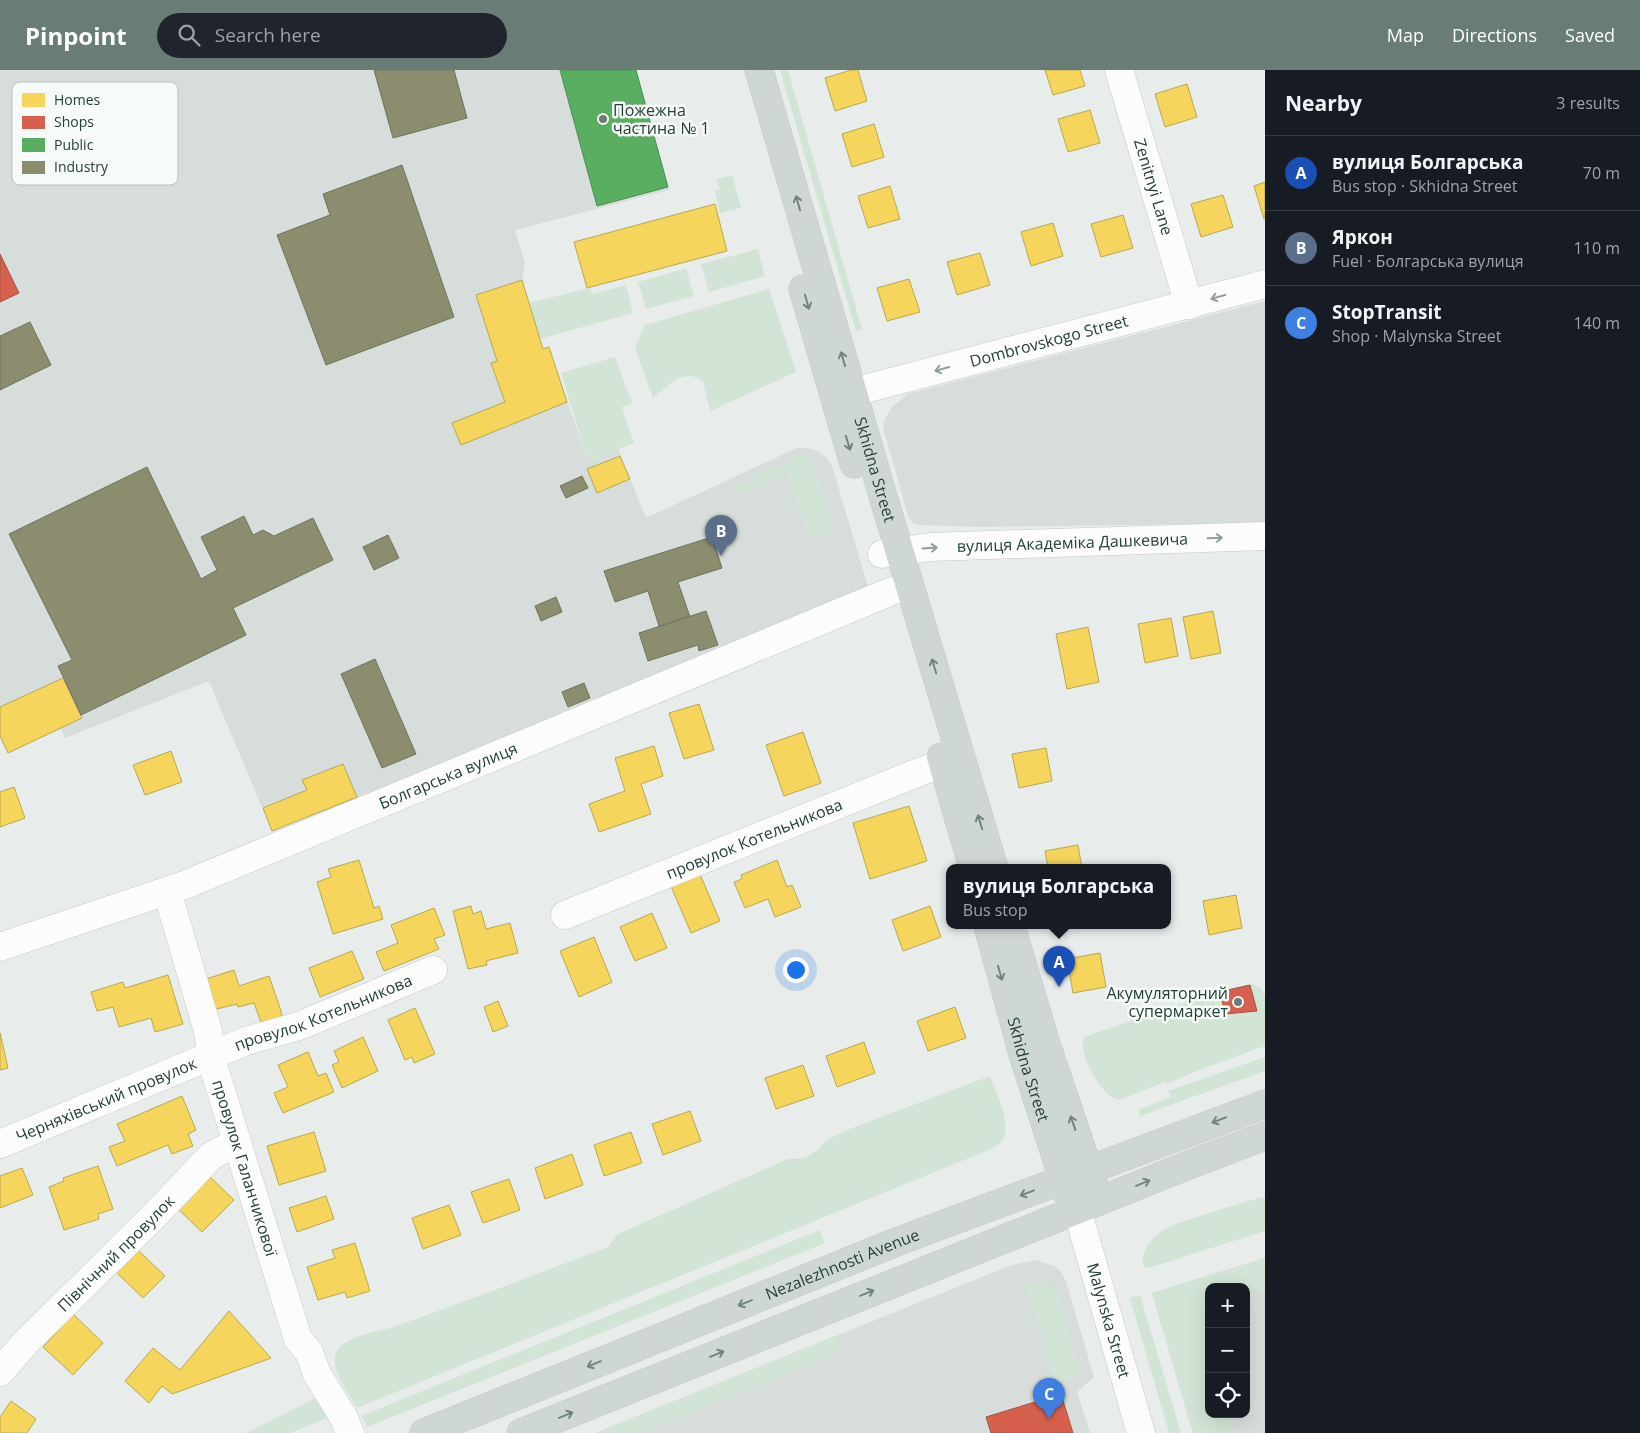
<!DOCTYPE html>
<html lang="en">
<head>
<meta charset="utf-8">
<style>
  body { margin:0; font-family:"Open Sans",sans-serif; background:#20242c; color:#f1f3f6 }
  .controls { position:absolute; right:15px; bottom:15px; display:grid; overflow:hidden; border-radius:10px; box-shadow:0 5px 20px #0002 }
  .controls button { width:45px; height:45px; display:grid; place-items:center; padding:0; border:0; border-bottom:1px solid #363941; background:#171b24; color:#f1f3f6; font:25px sans-serif }
  .you { position:absolute; left:795px; top:899px; width:18px; height:18px; margin:-12px; border:4px solid #fff; border-radius:50%; background:#1a73e8; box-shadow:0 0 0 8px #1a73e833 }
  .badge { display:grid; place-items:center; width:32px; height:32px; border-radius:50%; background:#697c76; color:#fff; font-size:16px; font-weight:700 }
  .pin { position:absolute; translate:-50% -41px; filter:drop-shadow(0 1px 2px #0008) }
  .pin::after { content:''; position:absolute; top:26px; width:18px; height:15px; background:inherit; clip-path:polygon(0 0,100% 0,50% 100%) }
  .popup { position:absolute; left:946px; top:794px; width:225px; height:65px; box-sizing:border-box; display:grid; place-content:center; border-radius:10px; background:#171b24; filter:drop-shadow(0 1px 4px #0005); font-size:16px; white-space:nowrap; color:#9ea1a6 }
  .popup b { font-size:19px; color:#f1f3f6 }
  .popup::after { content:''; position:absolute; left:50%; top:100%; margin-left:-10px; border:10px solid transparent; border-top-color:#171b24 }
  .list { margin:0; padding:0; list-style:none }
  h2 { display:flex; justify-content:space-between; align-items:center; height:65px; margin:0; padding:0 20px; font-size:21px }
  h2 small { font-size:16px; font-weight:400; color:#9ea1a6 }
  .list li { display:grid; grid-template-columns:32px 1fr auto; gap:15px; align-items:center; box-sizing:border-box; height:75px; padding:0 20px; border-top:1px solid #363941 }
  .list b { display:block; font-size:19px; white-space:nowrap }
  .list p { margin:0; font-size:16px; white-space:nowrap; color:#9ea1a6 }
  .list em { font-size:16px; font-style:normal; color:#9ea1a6 }
  .icon { flex:none; width:28px; height:28px; fill:none; stroke:currentColor; stroke-width:2; stroke-linecap:round; stroke-linejoin:round }
  .map { position:relative; flex:none; width:1265px; height:1363px; overflow:hidden }
  header { display:flex; align-items:center; gap:30px; box-sizing:border-box; height:70px; padding:0 25px; background:#697c76; color:#fff }
  header strong { font-size:24px }
  nav { display:flex; gap:28px; margin-inline-start:auto; font-size:18px }
  .search { width:350px; height:45px; background:#20242c; display:flex; align-items:center; gap:12px; box-sizing:border-box; padding:0 18px; border-radius:28px; color:#9ea1a6; font-size:19px }
  main { display:flex }
  aside { flex:1; background:#171b24 }
  .map>svg:first-child { display:block }
  .built { fill:#d6ddda; fill-rule:evenodd }
  .green { fill:#d2e4d6 }
  .homes { fill:#f6d55c; stroke:#b7a851 }
  .shops { fill:#d6604d; stroke:#a15646 }
  .public { fill:#5aae61; stroke:#4a8d54 }
  .industry { fill:#8c8c6e; stroke:#6d755e }
  .lines { fill:none; stroke-linecap:round; stroke-linejoin:round }
  .minor-casing { stroke:#c5c9c7; stroke-width:29 }
  .major-casing { stroke:#c3cac8; stroke-width:29 }
  .minor { stroke:#fcfcfc; stroke-width:28 }
  .major { stroke:#cfd7d4; stroke-width:28 }
  .oneway { stroke:#71847e }
  .oneway2 { stroke:#909e9a }
  .poi-dot { fill:#697c76; stroke:#f6faf8; stroke-width:2 }
  .labels { text-anchor:middle; dominant-baseline:central; stroke-width:5; stroke-linejoin:round; paint-order:stroke }
  .poi-label { font-size:16px; fill:#254037; stroke:#f6faf8; text-anchor:start }
  .street-label { font-size:16px; fill:#254037; stroke:#f6faf8 }
  .key { fill:#f6faf8; stroke:#b7c2be; stroke-width:1 }
  .key-label { font-size:14px; fill:#254037 }
</style>
</head>
<body>
<header>
<strong>Pinpoint</strong>
<div class="search"><svg class="icon" aria-label="search" viewBox="0 0 24 24"><circle cx="10" cy="10" r="6"/><path d="M15 15l6 6"/></svg>Search here</div>
<nav><a>Map</a><a>Directions</a><a>Saved</a></nav>
</header>
<main>
<div class="map">
<svg width="1265" height="1363" viewBox="0 0 1265 1363">
  <rect width="100%" height="100%" fill="#e8ecea"/>
  <g class="built">
    <path d="M 0,0 L 636,0 L 669,120 L 515,160 L 525,194 L 522,210 L 539,269 L 543,278 L 549,277 L 588,391 L 618,379 L 646,448 L 797,378 L 808,378 L 817,381 L 827,388 L 832,396 L 868,517 L 467,684 L 272,761 L 209,611 L 65,668 L 61,658 L 8,683 L 0,666 Z"/>
    <path d="M 1265,231 L 1265,453 L 978,457 L 921,455 L 914,453 L 909,449 L 883,357 L 885,349 L 892,337 L 908,324 Z"/>
    <path d="M 1265,1188 L 1265,1363 L 1193,1363 L 1152,1223 ZM 1209,1217 L 1246,1217 L 1246,1344 L 1209,1344 Z"/>
    <path d="M 1035,1190 L 1054,1196 L 1061,1202 L 1066,1211 L 1094,1307 L 1077,1322 L 1090,1363 L 595,1363 L 1012,1195 Z"/>
  </g>
  <g class="green">
    <path d="M 780,0 L 788,0 L 862,259 L 856,261 Z"/>
    <path d="M 732,105 L 741,138 L 720,143 L 715,121 L 720,120 L 717,109 Z"/>
    <path d="M 758,179 L 765,206 L 709,222 L 701,194 Z"/>
    <path d="M 686,198 L 694,226 L 646,239 L 638,212 Z"/>
    <path d="M 626,215 L 633,243 L 539,269 L 529,233 L 590,218 L 592,224 Z"/>
    <path d="M 769,219 L 796,302 L 710,341 L 703,311 C 682,297 669,316 653,328 L 635,278 L 645,255 Z"/>
    <path d="M 615,287 L 632,333 L 622,337 L 634,373 L 588,391 L 561,303 Z"/>
    <path d="M 803,387 L 809,389 L 813,393 L 832,455 L 830,462 C 823,467 815,469 807,464 L 786,403 L 738,425 L 734,418 L 797,388 Z"/>
    <path d="M 1253,914 L 1261,918 L 1265,928 L 1265,976 L 1207,997 L 1166,1014 L 1165,1012 L 1119,1030 C 1102,1028 1080,986 1083,970 L 1085,967 L 1098,962 L 1228,919 Z"/>
    <path d="M 1265,987 L 1265,1001 L 1140,1046 L 1138,1040 L 1171,1027 L 1168,1021 Z"/>
    <path d="M 990,1006 C 996,1022 1014,1058 1001,1073 C 998,1075 994,1077 991,1079 L 357,1338 C 349,1323 326,1295 338,1279 C 347,1267 375,1262 390,1258 C 464,1233 536,1204 608,1177 L 618,1164 L 788,1089 L 805,1088 L 816,1081 L 827,1070 L 847,1060 Z"/>
    <path d="M 1262,1127 L 1265,1128 L 1265,1161 L 1149,1198 L 1143,1196 C 1141,1183 1149,1171 1159,1163 C 1171,1154 1189,1150 1203,1145 C 1222,1139 1242,1133 1262,1127 Z"/>
    <path d="M 820,1160 L 825,1173 L 367,1357 L 361,1346 Z"/>
    <path d="M 1265,1188 L 1265,1220 L 1246,1226 L 1246,1217 L 1209,1217 L 1209,1344 L 1229,1344 L 1235,1363 L 1193,1363 L 1152,1223 Z"/>
    <path d="M 1037,1211 L 1048,1213 L 1057,1221 L 1081,1305 L 1056,1313 L 1026,1216 Z"/>
    <path d="M 1140,1225 L 1181,1363 L 1169,1363 L 1130,1228 Z"/>
    <path d="M 835,1266 L 841,1282 L 640,1363 L 595,1363 Z"/>
    <path d="M 318,1327 L 332,1346 L 290,1363 L 246,1363 Z"/>
  </g>
  <g class="homes">
    <path d="M 851,0 L 858,0 L 867,31 L 835,41 L 825,8 Z"/>
    <path d="M 1045,0 L 1080,0 L 1085,16 L 1053,25 Z"/>
    <path d="M 1187,14 L 1197,47 L 1165,57 L 1155,24 Z"/>
    <path d="M 1090,40 L 1100,73 L 1068,82 L 1058,49 Z"/>
    <path d="M 874,54 L 884,87 L 852,97 L 842,64 Z"/>
    <path d="M 1265,112 L 1265,148 L 1264,149 L 1254,116 Z"/>
    <path d="M 890,116 L 900,149 L 868,158 L 858,126 Z"/>
    <path d="M 1223,125 L 1233,157 L 1201,167 L 1191,134 Z"/>
    <path d="M 715,134 L 727,181 L 587,218 L 574,172 Z"/>
    <path d="M 1123,145 L 1133,178 L 1101,187 L 1091,154 Z"/>
    <path d="M 1053,153 L 1063,186 L 1031,196 L 1021,162 Z"/>
    <path d="M 980,183 L 990,215 L 957,225 L 947,192 Z"/>
    <path d="M 909,209 L 920,242 L 887,251 L 877,218 Z"/>
    <path d="M 522,210 L 543,279 L 549,277 L 567,332 L 461,375 L 452,353 L 505,332 L 491,293 L 497,291 L 476,225 Z"/>
    <path d="M 620,386 L 630,409 L 597,423 L 587,399 Z"/>
    <path d="M 1213,541 L 1221,583 L 1191,589 L 1183,547 Z"/>
    <path d="M 1171,548 L 1178,586 L 1145,593 L 1138,554 Z"/>
    <path d="M 1088,557 L 1099,612 L 1067,619 L 1056,564 Z"/>
    <path d="M 63,608 L 82,648 L 8,683 L 0,666 L 0,637 Z"/>
    <path d="M 699,634 L 714,680 L 684,689 L 669,643 Z"/>
    <path d="M 803,662 L 821,713 L 784,726 L 766,675 Z"/>
    <path d="M 654,676 L 663,706 L 641,714 L 651,744 L 599,762 L 589,734 L 625,721 L 615,688 Z"/>
    <path d="M 1046,678 L 1052,711 L 1019,718 L 1012,684 Z"/>
    <path d="M 171,681 L 182,712 L 145,725 L 133,695 Z"/>
    <path d="M 343,694 L 357,727 L 272,761 L 263,738 L 307,720 L 302,710 Z"/>
    <path d="M 14,717 L 25,748 L 0,757 L 0,722 Z"/>
    <path d="M 909,736 L 927,791 L 870,809 L 853,753 Z"/>
    <path d="M 1078,775 L 1082,798 L 1048,798 L 1045,781 Z"/>
    <path d="M 359,790 L 374,838 L 379,836 L 383,849 L 333,864 L 317,812 L 331,807 L 328,799 Z"/>
    <path d="M 777,790 L 787,817 L 792,815 L 801,837 L 775,847 L 768,829 L 745,838 L 734,812 L 742,809 L 741,805 Z"/>
    <path d="M 699,802 L 720,851 L 691,863 L 670,814 Z"/>
    <path d="M 1236,825 L 1242,858 L 1209,865 L 1203,831 Z"/>
    <path d="M 471,836 L 473,844 L 481,841 L 486,859 L 510,853 L 518,883 L 486,891 L 487,895 L 468,899 L 453,841 Z"/>
    <path d="M 930,836 L 941,867 L 903,881 L 892,850 Z"/>
    <path d="M 434,838 L 445,865 L 434,869 L 439,879 L 384,901 L 376,882 L 398,873 L 391,855 Z"/>
    <path d="M 652,843 L 667,878 L 635,891 L 620,857 Z"/>
    <path d="M 594,867 L 612,912 L 579,927 L 560,881 Z"/>
    <path d="M 352,881 L 364,909 L 320,927 L 309,898 Z"/>
    <path d="M 1100,883 L 1106,917 L 1073,923 L 1067,889 Z"/>
    <path d="M 234,900 L 239,916 L 269,906 L 282,944 L 277,952 L 262,955 L 254,933 L 238,937 L 237,934 L 213,940 L 203,910 Z"/>
    <path d="M 168,905 L 183,954 L 155,962 L 151,948 L 119,957 L 113,937 L 97,941 L 91,922 L 123,912 L 125,918 Z"/>
    <path d="M 498,931 L 508,956 L 493,962 L 484,937 Z"/>
    <path d="M 955,937 L 966,968 L 928,981 L 917,951 Z"/>
    <path d="M 415,938 L 435,984 L 414,993 L 412,987 L 405,990 L 388,950 Z"/>
    <path d="M 0,963 L 8,998 L 0,1000 Z"/>
    <path d="M 363,967 L 378,1001 L 342,1018 L 332,995 L 339,992 L 334,981 Z"/>
    <path d="M 864,972 L 875,1003 L 837,1017 L 826,986 Z"/>
    <path d="M 308,982 L 318,1006 L 326,1003 L 334,1022 L 283,1043 L 274,1023 L 288,1017 L 278,995 Z"/>
    <path d="M 803,995 L 814,1026 L 776,1039 L 765,1008 Z"/>
    <path d="M 182,1026 L 196,1060 L 188,1064 L 193,1076 L 172,1084 L 168,1075 L 117,1096 L 109,1077 L 125,1071 L 117,1054 Z"/>
    <path d="M 690,1041 L 701,1071 L 663,1085 L 652,1054 Z"/>
    <path d="M 314,1062 L 326,1101 L 279,1115 L 267,1076 Z"/>
    <path d="M 631,1062 L 642,1093 L 604,1106 L 594,1075 Z"/>
    <path d="M 572,1084 L 583,1115 L 545,1129 L 535,1098 Z"/>
    <path d="M 98,1096 L 113,1139 L 98,1144 L 99,1149 L 64,1160 L 49,1117 L 64,1111 L 63,1108 Z"/>
    <path d="M 22,1098 L 33,1125 L 0,1138 L 0,1106 Z"/>
    <path d="M 210,1107 L 234,1130 L 202,1162 L 179,1140 Z"/>
    <path d="M 509,1109 L 520,1140 L 483,1153 L 471,1122 Z"/>
    <path d="M 326,1126 L 334,1149 L 297,1162 L 289,1138 Z"/>
    <path d="M 449,1135 L 461,1165 L 423,1179 L 412,1148 Z"/>
    <path d="M 355,1173 L 370,1221 L 347,1228 L 345,1222 L 318,1230 L 307,1197 L 335,1188 L 332,1180 Z"/>
    <path d="M 138,1180 L 165,1206 L 143,1228 L 116,1202 Z"/>
    <path d="M 229,1241 L 271,1288 L 172,1324 L 162,1316 L 149,1333 L 125,1311 L 153,1278 L 180,1300 Z"/>
    <path d="M 73,1244 L 103,1273 L 73,1305 L 43,1277 Z"/>
    <path d="M 11,1331 L 36,1349 L 27,1363 L 0,1363 L 0,1347 Z"/>
  </g>
  <g class="shops">
    <path d="M 0,184 L 19,223 L 0,232 Z"/>
    <path d="M 1250,915 L 1257,941 L 1226,944 L 1219,922 Z"/>
    <path d="M 1061,1324 L 1073,1363 L 991,1363 L 986,1347 Z"/>
  </g>
  <path class="public" d="M 560,0 L 636,0 L 668,117 L 597,136 Z"/>
  <g class="industry">
    <path d="M 374,0 L 454,0 L 467,48 L 393,68 Z"/>
    <path d="M 402,95 L 454,247 L 326,295 L 277,165 L 330,145 L 323,124 Z"/>
    <path d="M 30,252 L 51,295 L 0,320 L 0,266 Z"/>
    <path d="M 147,397 L 201,509 L 217,500 L 201,467 L 244,446 L 253,465 L 263,460 L 274,466 L 313,448 L 333,490 L 233,538 L 246,565 L 81,645 L 58,596 L 72,590 L 9,464 Z"/>
    <path d="M 582,406 L 588,418 L 566,428 L 560,416 Z"/>
    <path d="M 388,465 L 399,488 L 374,500 L 363,477 Z"/>
    <path d="M 712,467 L 722,498 L 678,512 L 690,547 L 659,556 L 648,521 L 615,532 L 604,501 Z"/>
    <path d="M 556,527 L 562,542 L 541,551 L 535,536 Z"/>
    <path d="M 706,541 L 718,575 L 699,581 L 698,575 L 648,591 L 639,563 Z"/>
    <path d="M 375,589 L 416,684 L 382,698 L 341,604 Z"/>
    <path d="M 584,613 L 590,628 L 568,637 L 562,622 Z"/>
  </g>
  <g class="lines">
    <g class="minor-casing">
      <g id="minor">
        <path id="s1" d="M 1119,0 L 1189,235"/>
        <path id="s2" d="M 834,327 L 1265,214"/>
        <path id="s3" d="M 882,484 L 930,477 L 1265,466"/>
        <path id="s4" d="M 167,821 L 208,961 L 213,995 L 298,1269 L 309,1282 L 317,1304 L 344,1348 L 350,1363"/>
        <path id="s5" d="M 565,845 L 919,702 L 943,694"/>
        <path id="s6" d="M 0,877 L 187,814 L 892,521"/>
        <path id="s7" d="M 0,1074 L 246,971 L 299,956 L 433,900"/>
        <path id="s8" d="M 1077,1139 L 1141,1363"/>
        <path id="s9" d="M 0,1302 L 26,1272 L 153,1147 L 211,1086 L 237,1072"/>
      </g>
    </g>
    <g class="major-casing">
      <g id="major">
        <path id="s10" d="M 759,0 L 880,416 L 994,798"/>
        <path d="M 803,219 L 854,394"/>
        <path d="M 941,687 L 973,798"/>
        <path id="s11" d="M 988,856 L 1024,988 L 1069,1127"/>
        <path d="M 1011,856 L 1046,974 L 1094,1116"/>
        <path id="s12" d="M 424,1363 L 899,1171 L 1265,1034"/>
        <path d="M 521,1363 L 1186,1096 L 1265,1066"/>
      </g>
    </g>
    <use href="#minor" class="minor"/>
    <use href="#major" class="major"/>
  </g>
  <defs><path id="oneway-shaft" d="M-6 0H5M1.5-3L5.5 0L1.5 3" fill="none" stroke-width="1.6" stroke-linecap="round" stroke-linejoin="round" transform="scale(1.25)"/></defs>
  <g class="oneway">
    <use href="#oneway-shaft" transform="translate(798 133) rotate(-106)"/>
    <use href="#oneway-shaft" transform="translate(807 232) rotate(74)"/>
    <use href="#oneway-shaft" transform="translate(843 289) rotate(-106)"/>
    <use href="#oneway-shaft" transform="translate(848 373) rotate(73)"/>
    <use href="#oneway-shaft" transform="translate(934 596) rotate(-107)"/>
    <use href="#oneway-shaft" transform="translate(980 752) rotate(-107)"/>
    <use href="#oneway-shaft" transform="translate(1000 903) rotate(74)"/>
    <use href="#oneway-shaft" transform="translate(1219 1050) rotate(159)"/>
    <use href="#oneway-shaft" transform="translate(1073 1053) rotate(-109)"/>
    <use href="#oneway-shaft" transform="translate(1143 1113) rotate(-22)"/>
    <use href="#oneway-shaft" transform="translate(1027 1123) rotate(159)"/>
    <use href="#oneway-shaft" transform="translate(867 1223) rotate(-22)"/>
    <use href="#oneway-shaft" transform="translate(745 1233) rotate(158)"/>
    <use href="#oneway-shaft" transform="translate(717 1284) rotate(-22)"/>
    <use href="#oneway-shaft" transform="translate(594 1294) rotate(158)"/>
    <use href="#oneway-shaft" transform="translate(566 1345) rotate(-22)"/>
  </g>
  <g class="oneway2">
    <use href="#oneway-shaft" transform="translate(1218 227) rotate(165)"/>
    <use href="#oneway-shaft" transform="translate(942 299) rotate(165)"/>
    <use href="#oneway-shaft" transform="translate(1215 468) rotate(-2)"/>
    <use href="#oneway-shaft" transform="translate(930 478) rotate(-4)"/>
  </g>
  <g class="poi-dot">
    <circle cx="603" cy="49" r="5"/>
    <circle cx="1238" cy="932" r="5"/>
  </g>
  <g class="labels">
    <g class="poi-label">
      <text x="613" y="40">Пожежна<tspan x="613" dy="18">частина № 1</tspan></text>
      <text x="1228" y="923" text-anchor="end">Акумуляторний<tspan x="1228" dy="18">супермаркет</tspan></text>
    </g>
    <g class="street-label">
      <text stroke="none"><textPath href="#s1" startOffset="122">Zenitnyi Lane</textPath></text>
      <text stroke="none"><textPath href="#s2" startOffset="222">Dombrovskogo Street</textPath></text>
      <text stroke="none"><textPath href="#s10" startOffset="416">Skhidna Street</textPath></text>
      <text stroke="none"><textPath href="#s3" startOffset="191">вулиця Академіка Дашкевича</textPath></text>
      <text stroke="none"><textPath href="#s6" startOffset="480">Болгарська вулиця</textPath></text>
      <text stroke="none"><textPath href="#s5" startOffset="204">провулок Котельникова</textPath></text>
      <text stroke="none"><textPath href="#s7" startOffset="349">провулок Котельникова</textPath></text>
      <text stroke="none"><textPath href="#s11" startOffset="149">Skhidna Street</textPath></text>
      <text stroke="none"><textPath href="#s7" startOffset="115">Черняхівський провулок</textPath></text>
      <text stroke="none"><textPath href="#s4" startOffset="288">провулок Галанчикової</textPath></text>
      <text stroke="none"><textPath href="#s9" startOffset="166">Північний провулок</textPath></text>
      <text stroke="none"><textPath href="#s12" startOffset="451">Nezalezhnosti Avenue</textPath></text>
      <text stroke="none"><textPath href="#s8" startOffset="116">Malynska Street</textPath></text>
    </g>
  </g>
  <rect x="12" y="12" width="166" height="103" rx="8" class="key"/>
  <rect x="22" y="23" width="23" height="14" fill="#f6d55c"/>
  <rect x="22" y="46" width="23" height="13" fill="#d6604d"/>
  <rect x="22" y="68" width="23" height="14" fill="#5aae61"/>
  <rect x="22" y="91" width="23" height="13" fill="#8c8c6e"/>
  <g class="key-label">
    <text x="54" y="35">Homes</text>
    <text x="54" y="57">Shops</text>
    <text x="54" y="80">Public</text>
    <text x="54" y="102">Industry</text>
  </g>
</svg>
<div class="controls">
<button>+</button>
<button>−</button>
<button><svg class="icon" aria-label="locate" viewBox="0 0 24 24"><circle cx="12" cy="12" r="6"/><path d="M12 2v4M12 18v4M2 12h4M18 12h4"/></svg></button>
</div>
<div class="you"></div>
<div class="pin badge" style="left:1059px;top:917px;background:#1a4fb4">A</div>
<div class="popup"><b>вулиця Болгарська</b>Bus stop</div>
<div class="pin badge" style="left:721px;top:486px;background:#5c6f8a">B</div>
<div class="pin badge" style="left:1049px;top:1349px;background:#3f7fe0">C</div>
</div>
<aside>
<h2>Nearby<small>3 results</small></h2>
<ul class="list">
<li><span class="badge" style="background:#1a4fb4">A</span><div><b>вулиця Болгарська</b><p>Bus stop · Skhidna Street</p></div><em>70 m</em></li>
<li><span class="badge" style="background:#5c6f8a">B</span><div><b>Яркон</b><p>Fuel · Болгарська вулиця</p></div><em>110 m</em></li>
<li><span class="badge" style="background:#3f7fe0">C</span><div><b>StopTransit</b><p>Shop · Malynska Street</p></div><em>140 m</em></li>
</ul>
</aside>
</main>
</body>
</html>
